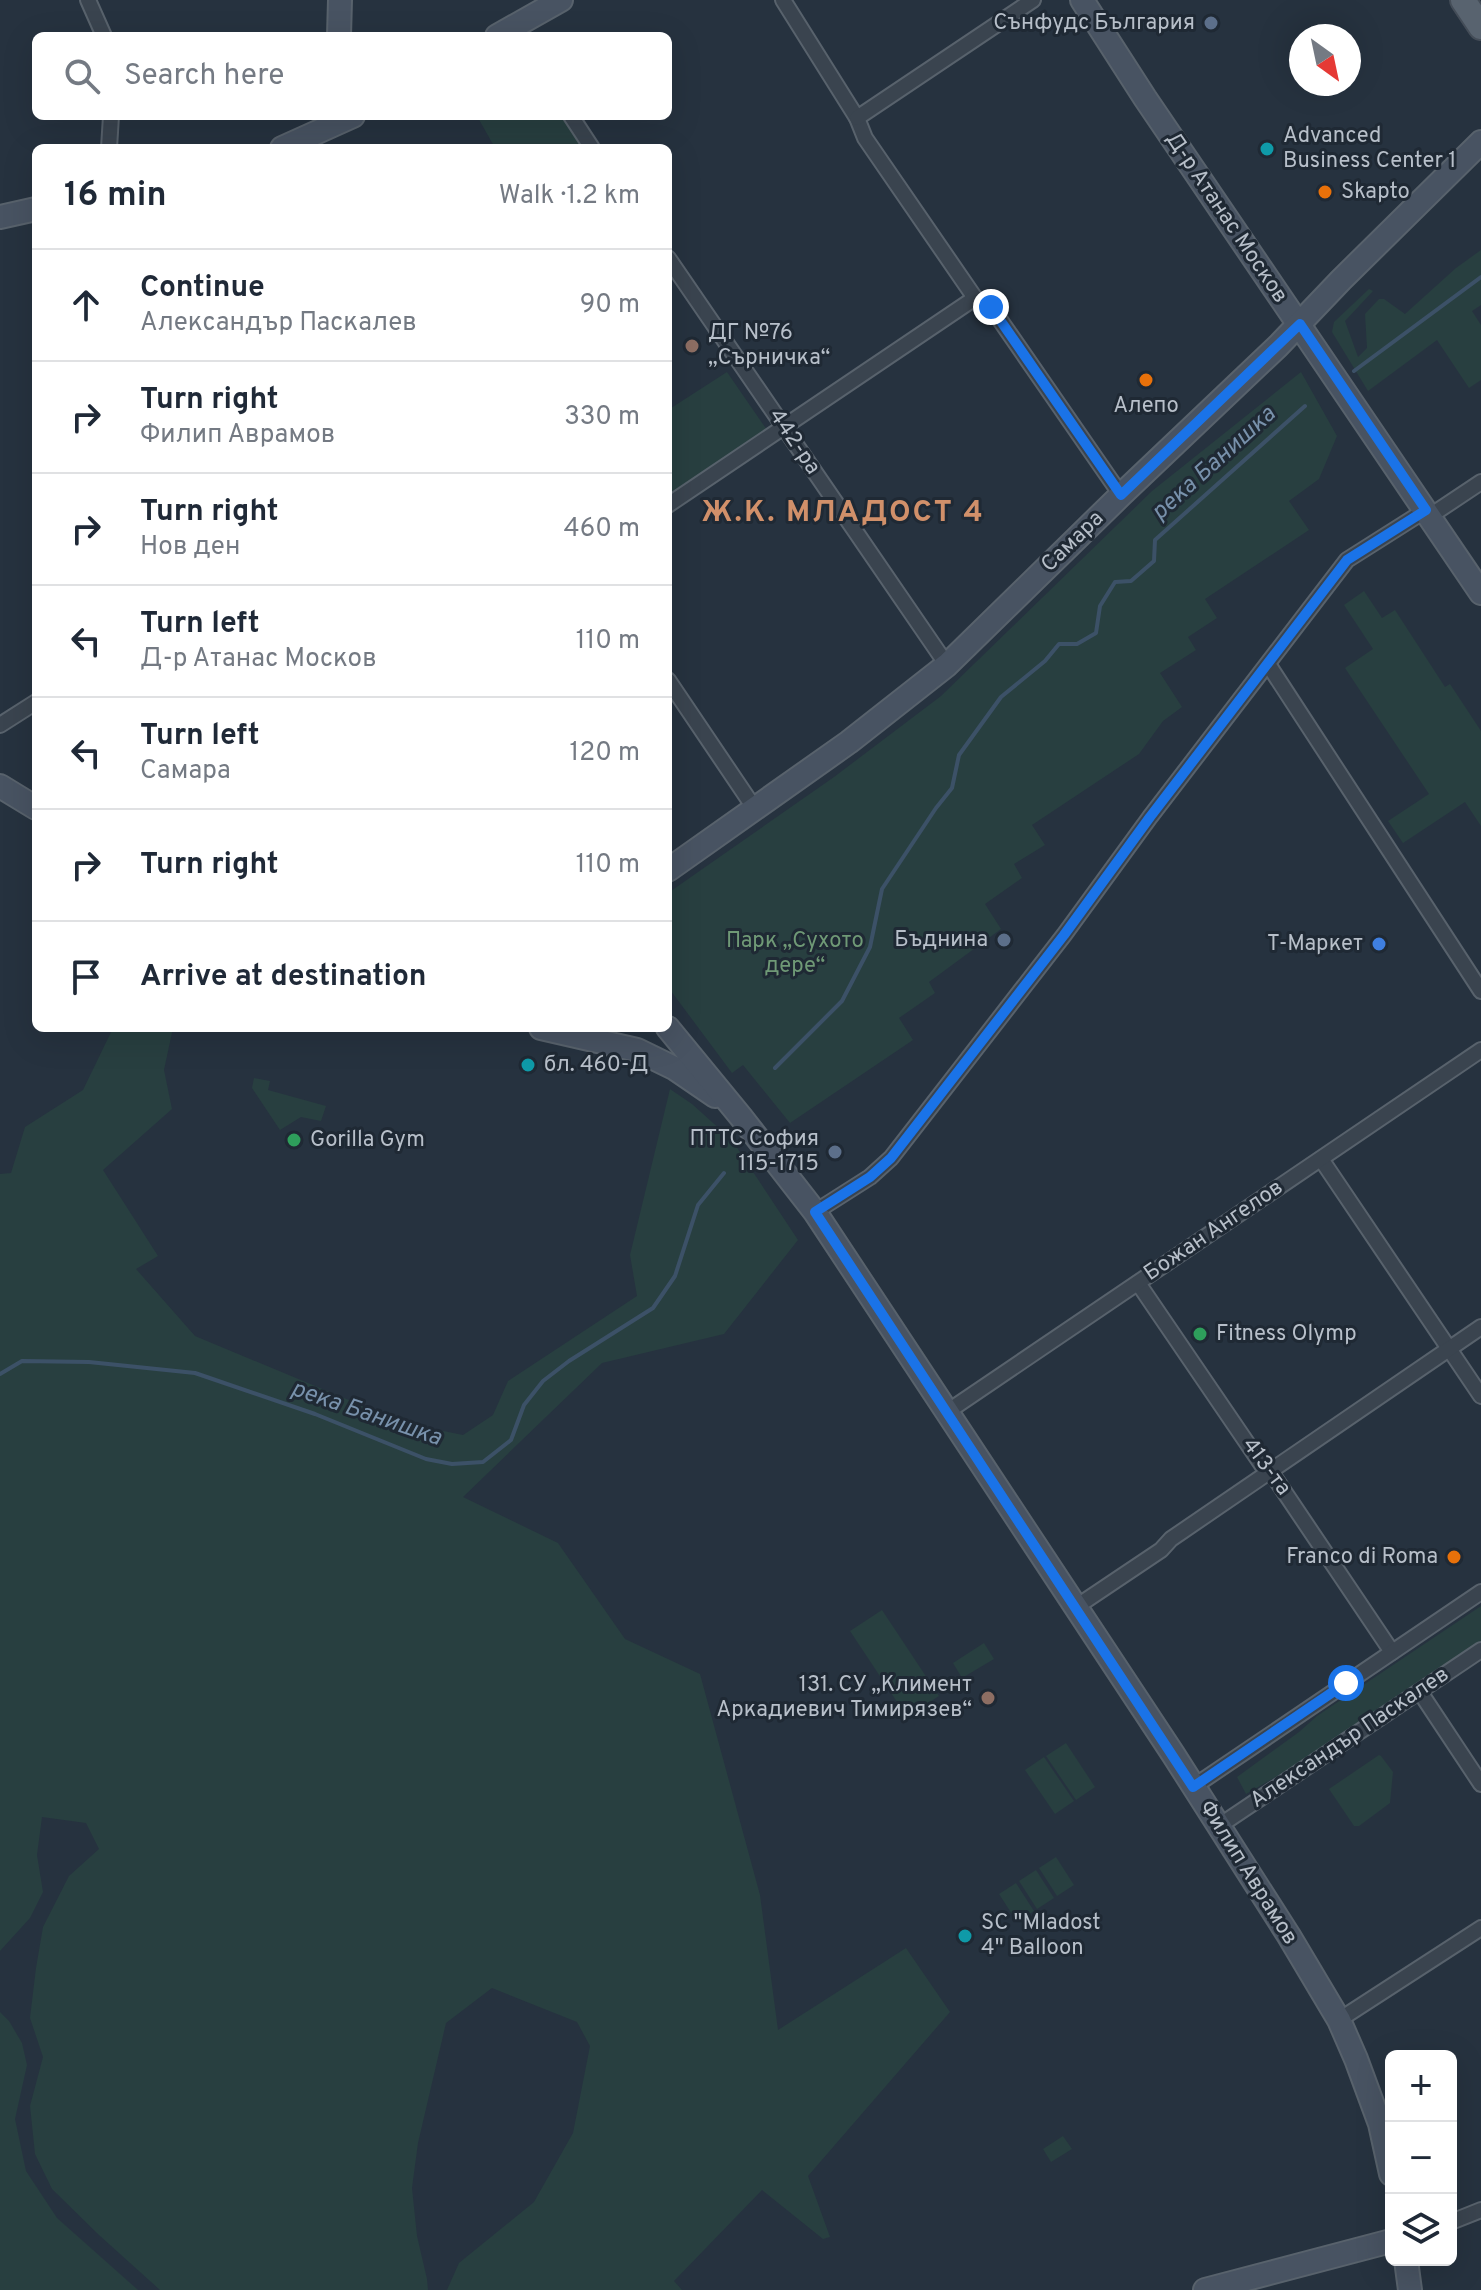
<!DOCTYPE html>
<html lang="en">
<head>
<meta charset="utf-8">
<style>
  body { margin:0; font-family:Overpass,sans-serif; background:#f6f6f7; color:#1f2937 }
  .controls { position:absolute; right:24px; bottom:24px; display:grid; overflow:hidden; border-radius:12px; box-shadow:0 8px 32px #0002 }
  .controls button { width:72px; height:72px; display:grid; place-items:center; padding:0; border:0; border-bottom:2px solid #e0e1e3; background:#fff; color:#1f2937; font:40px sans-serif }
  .compass { position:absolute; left:1289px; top:24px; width:72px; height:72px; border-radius:50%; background:#fff; box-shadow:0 8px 32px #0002; rotate:147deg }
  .stop { position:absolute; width:24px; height:24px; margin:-18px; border:6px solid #1a73e8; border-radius:50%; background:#fff }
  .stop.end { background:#1a73e8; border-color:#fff; box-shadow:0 2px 8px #0008 }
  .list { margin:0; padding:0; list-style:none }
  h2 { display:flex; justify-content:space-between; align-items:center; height:104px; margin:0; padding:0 32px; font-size:34px }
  h2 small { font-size:26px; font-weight:400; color:#747a83 }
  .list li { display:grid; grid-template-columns:52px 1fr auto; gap:24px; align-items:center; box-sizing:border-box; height:112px; padding:0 32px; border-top:2px solid #e0e1e3 }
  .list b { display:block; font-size:30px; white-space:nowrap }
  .list p { margin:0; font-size:26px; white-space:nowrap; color:#747a83 }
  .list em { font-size:26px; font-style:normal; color:#747a83 }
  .icon { flex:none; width:44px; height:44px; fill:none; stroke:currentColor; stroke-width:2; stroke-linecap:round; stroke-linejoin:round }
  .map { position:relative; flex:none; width:1481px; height:2290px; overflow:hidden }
  .search { position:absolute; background:#fff; box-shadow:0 8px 32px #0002; left:32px; top:32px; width:640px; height:88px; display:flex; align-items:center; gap:20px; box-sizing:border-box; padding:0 28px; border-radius:12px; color:#747a83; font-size:30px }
  .panel { position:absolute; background:#fff; box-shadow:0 8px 32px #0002; left:32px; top:144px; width:640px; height:888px; border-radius:12px }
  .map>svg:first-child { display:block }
  .green { fill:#283f40 }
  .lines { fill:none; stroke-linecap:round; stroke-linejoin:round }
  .stream { stroke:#3c5167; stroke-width:4 }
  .street-casing { stroke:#58626c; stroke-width:18 }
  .secondary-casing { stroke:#58626c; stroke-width:26 }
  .primary-casing { stroke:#444d58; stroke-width:28 }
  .street { stroke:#3a444f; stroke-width:14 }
  .secondary { stroke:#485362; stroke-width:22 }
  .primary { stroke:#58636f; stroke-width:24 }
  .route { stroke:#1a73e8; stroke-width:10 }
  .service-dot { fill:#5c6f8a; stroke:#1f2934; stroke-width:3 }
  .culture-dot { fill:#0f9aa8; stroke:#1f2934; stroke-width:3 }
  .food-dot { fill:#e8710a; stroke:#1f2934; stroke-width:3 }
  .education-dot { fill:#8d6e63; stroke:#1f2934; stroke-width:3 }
  .shop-dot { fill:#3f7fe0; stroke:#1f2934; stroke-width:3 }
  .leisure-dot { fill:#2e9e5b; stroke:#1f2934; stroke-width:3 }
  .labels { text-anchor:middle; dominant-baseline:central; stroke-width:6; stroke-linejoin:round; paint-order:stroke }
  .poi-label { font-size:22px; fill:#b7bfc9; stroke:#1f2934; text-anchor:start }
  .street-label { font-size:22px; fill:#b7bfc9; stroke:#1f2934 }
  .park-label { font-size:22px; fill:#6f9976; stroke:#1f2934 }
  .water-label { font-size:24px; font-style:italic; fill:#7891ab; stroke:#1f2934 }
  .district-label { font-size:30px; font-weight:bold; letter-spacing:2px; fill:#d1906a; stroke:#1f2934 }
</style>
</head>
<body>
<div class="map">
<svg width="1481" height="2290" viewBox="0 0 1481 2290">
  <rect width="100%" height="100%" fill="#26323f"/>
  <g class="green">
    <path d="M 477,116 L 569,116 L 591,148 L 495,148 Z"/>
    <path d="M 1481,250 L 1481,305 L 1472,311 L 1481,325 L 1481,380 L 1469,388 L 1437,340 L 1368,391 L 1332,332 L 1334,322 L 1369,289 L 1373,291 L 1345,321 L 1358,357 L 1367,348 L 1365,314 L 1379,299 L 1384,299 L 1405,314 L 1456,268 Z"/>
    <path d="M 727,372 L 767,430 L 668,495 L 668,410 Z"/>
    <path d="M 1301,372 L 1337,436 L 1319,479 L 1289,501 L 1309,530 L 1205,599 L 1217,618 L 1188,637 L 1196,650 L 1160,673 L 1182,707 L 1163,721 L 1139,754 L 1032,825 L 1045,845 L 1014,864 L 1022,878 L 985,904 L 1001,929 L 929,982 L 935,993 L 899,1018 L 913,1040 L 790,1123 L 743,1065 L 732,1073 L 668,987 L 668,893 L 834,777 L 941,696 L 1152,491 Z"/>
    <path d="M 1364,591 L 1382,618 L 1395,610 L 1445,687 L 1450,684 L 1481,731 L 1481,826 L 1465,802 L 1403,843 L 1388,821 L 1429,794 L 1345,668 L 1373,649 L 1344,605 Z"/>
    <path d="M 113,1028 L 173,1028 L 164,1070 L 172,1109 L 103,1170 L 158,1256 L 136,1269 L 195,1336 L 404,1423 L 463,1435 L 493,1415 L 508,1381 L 637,1296 L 630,1255 L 670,1089 L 692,1104 L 732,1140 L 798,1240 L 724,1334 L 602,1363 L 463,1497 L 558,1543 L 625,1639 L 700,1674 L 760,1895 L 778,2030 L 906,1948 L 950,2012 L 808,2176 L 830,2237 L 823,2239 L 762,2190 L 674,2281 L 682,2290 L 447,2290 L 459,2263 L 534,2202 L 573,2133 L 590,2046 L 577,2022 L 492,1988 L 446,2023 L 418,2143 L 412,2188 L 417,2236 L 427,2279 L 428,2290 L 160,2290 L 99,2235 L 52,2189 L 35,2154 L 30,2106 L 43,2057 L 30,2018 L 36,1968 L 43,1927 L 69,1876 L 99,1849 L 86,1823 L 42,1817 L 37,1855 L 43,1892 L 30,1918 L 0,1951 L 0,1174 L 11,1173 L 25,1127 L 83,1090 Z"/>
    <path d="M 254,1078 L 270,1081 L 268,1090 L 326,1106 L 321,1121 L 301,1117 L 280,1130 L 252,1088 Z"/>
    <path d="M 1481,1606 L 1481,1642 L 1298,1764 L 1246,1794 L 1237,1777 L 1299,1732 L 1317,1716 Z"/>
    <path d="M 882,1610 L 939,1696 L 907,1717 L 850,1631 Z"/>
    <path d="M 984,1643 L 994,1659 L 962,1678 L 953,1663 Z"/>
    <path d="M 1066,1743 L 1095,1787 L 1076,1800 L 1046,1756 Z"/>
    <path d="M 1379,1755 L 1381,1756 L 1393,1772 L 1390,1803 L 1359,1826 L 1354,1826 L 1329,1789 Z"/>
    <path d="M 1044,1757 L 1074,1801 L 1055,1814 L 1025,1770 Z"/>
    <path d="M 1056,1857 L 1074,1885 L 1057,1896 L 1039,1868 Z"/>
    <path d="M 1036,1870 L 1054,1898 L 1037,1909 L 1019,1881 Z"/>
    <path d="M 1016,1883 L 1034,1911 L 1017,1922 L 999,1894 Z"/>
    <path d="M 0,2012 L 9,2021 L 22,2043 L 27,2065 L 15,2119 L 26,2171 L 57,2218 L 138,2290 L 0,2290 Z"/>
    <path d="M 1063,2136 L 1072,2149 L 1051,2162 L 1043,2149 Z"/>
  </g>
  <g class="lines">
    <g class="stream">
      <path d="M 1354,371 L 1481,277"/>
      <path d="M 775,1068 L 842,1001 L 870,947 L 882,889 L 936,808 L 952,788 L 959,755 L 1001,697 L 1045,661 L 1059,644 L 1077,644 L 1096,633 L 1100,606 L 1115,582 L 1131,581 L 1154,561 L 1155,540 L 1305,406"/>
      <path d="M 0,1374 L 22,1361 L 89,1362 L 195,1373 L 315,1414 L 426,1459 L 452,1464 L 483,1462 L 511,1440 L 524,1405 L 543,1381 L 569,1361 L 653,1308 L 675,1276 L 698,1205 L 724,1173"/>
    </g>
    <g class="street-casing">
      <g id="street">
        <path d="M 88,0 L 104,36"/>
        <path d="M 783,0 L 857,118 L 865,138 L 975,298 L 991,307 L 1121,495"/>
        <path d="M 571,116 L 592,148"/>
        <path d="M 857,118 L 1033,0"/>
        <path d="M 109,148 L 111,116"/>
        <path d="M 668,258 L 947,665"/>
        <path d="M 668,505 L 975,298"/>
        <path d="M 1430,516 L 1481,482"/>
        <path d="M 1268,664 L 1481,991"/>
        <path d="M 668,680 L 755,809"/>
        <path d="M 0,725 L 36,702"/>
        <path d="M 1321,1159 L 1481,1396"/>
        <path d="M 815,1212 L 870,1177 L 891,1158 L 1064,935 L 1150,817 L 1347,560 L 1426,510"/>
        <path d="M 1138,1283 L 1262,1465 L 1275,1478 L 1392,1652"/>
        <path d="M 947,1412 L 1481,1050"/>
        <path d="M 1076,1607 L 1161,1550 L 1171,1539 L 1481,1327"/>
        <path d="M 1420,1692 L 1481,1784"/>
        <path d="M 1193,1787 L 1481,1592"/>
        <path d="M 1219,1826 L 1481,1650"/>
        <path d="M 1339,2020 L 1481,1928"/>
        <path d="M 1451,2222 L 1481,2210"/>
      </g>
    </g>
    <g class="secondary-casing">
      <g id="secondary">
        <path d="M 1082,0 L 1145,98 L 1481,593"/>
        <path d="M 339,36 L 340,0"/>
        <path d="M 497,36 L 561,0"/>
        <path d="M 282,148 L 353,116"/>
        <path d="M 0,217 L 36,209"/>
        <path d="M 0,786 L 36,808"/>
        <path d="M 668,870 L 849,742 L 947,665 L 1121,495 L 1278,346 L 1341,280 L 1481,142"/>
        <path d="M 541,1028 L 637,1050 L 674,1068 L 715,1096"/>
        <path d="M 668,1028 L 741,1117 L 815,1212 L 1173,1754 L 1289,1936 L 1339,2020 L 1356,2059 L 1380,2124 L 1391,2174"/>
        <path d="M 1406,2260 L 1410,2290"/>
        <path d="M 1205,2290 L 1391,2241"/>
      </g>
    </g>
    <g class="primary-casing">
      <path id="primary" d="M 1463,0 L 1481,27"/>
    </g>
    <use href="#street" class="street"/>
    <use href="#secondary" class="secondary"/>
    <use href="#primary" class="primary"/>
  </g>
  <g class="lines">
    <path class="route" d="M 991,307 L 1121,495 L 1300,324 L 1426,510 L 1347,560 L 1150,817 L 1064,935 L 891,1158 L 870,1177 L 815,1212 L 1193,1787 L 1346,1683"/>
  </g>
  <g class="service-dot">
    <circle cx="1211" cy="23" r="8"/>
    <circle cx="1004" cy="940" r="8"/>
    <circle cx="835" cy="1152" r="8"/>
  </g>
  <g class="culture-dot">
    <circle cx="1267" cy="149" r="8"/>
    <circle cx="528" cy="1065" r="8"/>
    <circle cx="965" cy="1936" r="8"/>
  </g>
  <g class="food-dot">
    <circle cx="1325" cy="192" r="8"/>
    <circle cx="1146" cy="380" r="8"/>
    <circle cx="1454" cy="1557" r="8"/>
  </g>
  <g class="education-dot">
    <circle cx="692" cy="346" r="8"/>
    <circle cx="988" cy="1698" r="8"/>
  </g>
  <circle class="shop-dot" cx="1379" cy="944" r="8"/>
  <g class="leisure-dot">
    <circle cx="294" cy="1140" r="8"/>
    <circle cx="1200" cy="1334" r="8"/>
  </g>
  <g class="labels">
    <g class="poi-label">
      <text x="1195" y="23" text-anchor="end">Сънфудс България</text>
      <text x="1283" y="136">Advanced<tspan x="1283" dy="25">Business Center 1</tspan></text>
      <text x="1341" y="192">Skapto</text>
      <text x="708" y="333">ДГ №76<tspan x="708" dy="25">„Сърничка“</tspan></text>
      <text x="1146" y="406" text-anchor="middle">Алепо</text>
      <text x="988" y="940" text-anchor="end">Бъднина</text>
      <text x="1363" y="944" text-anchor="end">Т-Маркет</text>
      <text x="544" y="1065">бл. 460-Д</text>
      <text x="819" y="1139" text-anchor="end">ПТТС София<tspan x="819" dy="25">115-1715</tspan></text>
      <text x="310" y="1140">Gorilla Gym</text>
      <text x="1216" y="1334">Fitness Olymp</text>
      <text x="1438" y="1557" text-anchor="end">Franco di Roma</text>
      <text x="972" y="1685" text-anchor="end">131. СУ „Климент<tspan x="972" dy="25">Аркадиевич Тимирязев“</tspan></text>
      <text x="981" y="1923">SC "Mladost<tspan x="981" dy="25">4" Balloon</tspan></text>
    </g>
    <g class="street-label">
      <text transform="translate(1226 218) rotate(56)">Д-р Атанас Москов</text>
      <text transform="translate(794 442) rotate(56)">442-ра</text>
      <text transform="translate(1073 542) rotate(-44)">Самара</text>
      <text transform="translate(1214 1231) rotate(-34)">Божан Ангелов</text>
      <text transform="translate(1266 1467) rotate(53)">413-та</text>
      <text transform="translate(1350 1738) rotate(-34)">Александър Паскалев</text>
      <text transform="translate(1248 1873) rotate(58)">Филип Аврамов</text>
    </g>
    <g class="park-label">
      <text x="795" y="941">Парк „Сухото<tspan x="795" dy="25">дере“</tspan></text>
    </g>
    <g class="water-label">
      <text transform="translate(1214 464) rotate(-42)">река Банишка</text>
      <text transform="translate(366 1414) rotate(19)">река Банишка</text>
    </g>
    <g class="district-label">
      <text x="843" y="513">Ж.К. МЛАДОСТ 4</text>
    </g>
  </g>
</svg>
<div class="controls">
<button>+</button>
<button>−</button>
<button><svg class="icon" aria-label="layers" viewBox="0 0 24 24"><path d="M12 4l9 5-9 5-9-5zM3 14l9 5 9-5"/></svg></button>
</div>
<svg class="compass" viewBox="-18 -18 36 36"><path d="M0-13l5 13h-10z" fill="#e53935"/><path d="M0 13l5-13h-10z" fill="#747a83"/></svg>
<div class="stop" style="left:1346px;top:1683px"></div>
<div class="stop end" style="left:991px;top:307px"></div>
<div class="search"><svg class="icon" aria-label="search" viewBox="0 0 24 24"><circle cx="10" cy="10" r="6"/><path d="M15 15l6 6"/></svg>Search here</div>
<section class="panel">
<h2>16 min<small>Walk · 1.2 km</small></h2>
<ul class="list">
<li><svg class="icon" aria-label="ahead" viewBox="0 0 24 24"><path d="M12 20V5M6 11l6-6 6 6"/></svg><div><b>Continue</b><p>Александър Паскалев</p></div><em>90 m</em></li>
<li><svg class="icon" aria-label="right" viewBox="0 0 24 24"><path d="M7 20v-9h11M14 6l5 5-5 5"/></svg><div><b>Turn right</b><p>Филип Аврамов</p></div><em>330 m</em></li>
<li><svg class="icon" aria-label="right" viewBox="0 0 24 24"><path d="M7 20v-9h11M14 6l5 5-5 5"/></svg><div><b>Turn right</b><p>Нов ден</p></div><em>460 m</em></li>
<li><svg class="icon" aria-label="left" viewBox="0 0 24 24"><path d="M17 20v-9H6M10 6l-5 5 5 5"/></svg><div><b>Turn left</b><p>Д-р Атанас Москов</p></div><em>110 m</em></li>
<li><svg class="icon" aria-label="left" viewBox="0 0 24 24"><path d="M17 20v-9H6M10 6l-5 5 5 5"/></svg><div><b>Turn left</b><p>Самара</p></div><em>120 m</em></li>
<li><svg class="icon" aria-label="right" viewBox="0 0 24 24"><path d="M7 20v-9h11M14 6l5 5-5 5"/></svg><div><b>Turn right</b></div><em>110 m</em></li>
<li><svg class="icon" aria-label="arrive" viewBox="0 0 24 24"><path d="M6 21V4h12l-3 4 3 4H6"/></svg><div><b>Arrive at destination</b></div></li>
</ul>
</section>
</div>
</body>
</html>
